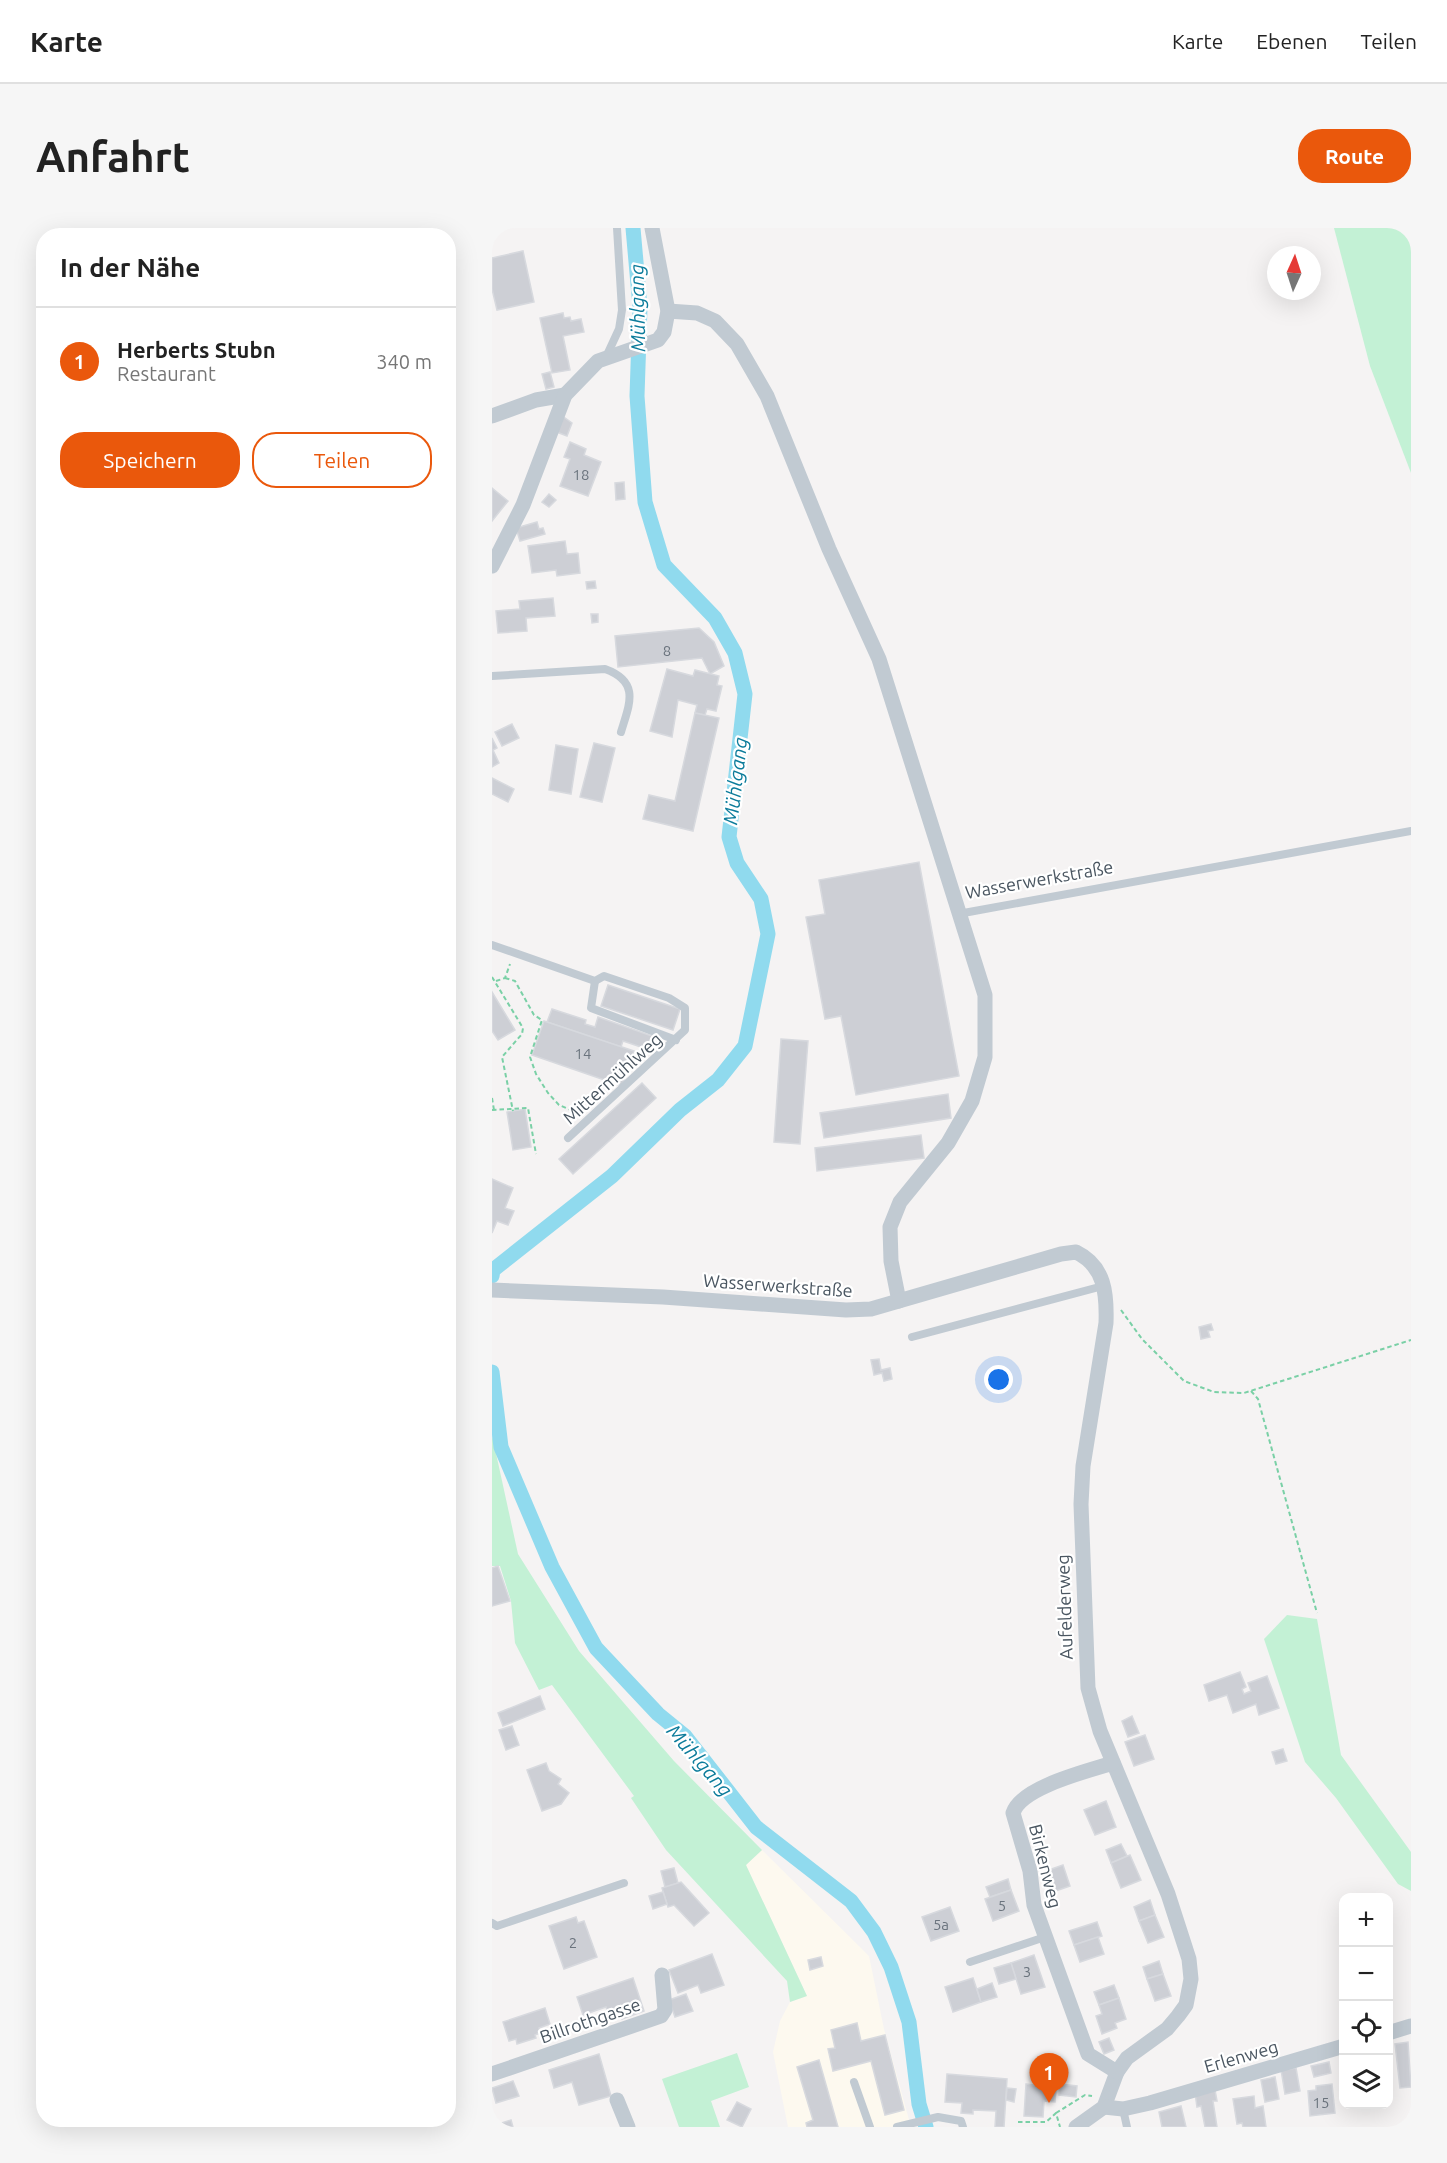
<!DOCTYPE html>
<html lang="de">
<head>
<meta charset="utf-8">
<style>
  body { margin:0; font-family:Ubuntu,sans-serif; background:#f6f6f6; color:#222 }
  .controls { position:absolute; right:18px; bottom:18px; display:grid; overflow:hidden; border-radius:12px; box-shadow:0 6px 24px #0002 }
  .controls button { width:54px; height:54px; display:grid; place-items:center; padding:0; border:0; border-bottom:2px solid #e0e0e0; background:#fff; color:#222; font:30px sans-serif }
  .compass { position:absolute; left:775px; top:18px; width:54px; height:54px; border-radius:50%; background:#fff; box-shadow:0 6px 24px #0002; rotate:3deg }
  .you { position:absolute; left:507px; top:1152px; width:21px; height:21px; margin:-15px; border:4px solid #fff; border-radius:50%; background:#1a73e8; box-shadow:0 0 0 9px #1a73e833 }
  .badge { display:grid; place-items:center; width:39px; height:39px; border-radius:50%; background:#ea580c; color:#fff; font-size:20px; font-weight:700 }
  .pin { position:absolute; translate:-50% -50px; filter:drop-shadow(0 2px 3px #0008) }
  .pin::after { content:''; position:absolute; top:32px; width:21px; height:18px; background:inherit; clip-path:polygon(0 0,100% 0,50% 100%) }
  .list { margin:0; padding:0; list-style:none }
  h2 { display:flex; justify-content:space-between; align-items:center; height:78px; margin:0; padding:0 24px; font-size:26px }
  h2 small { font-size:20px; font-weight:400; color:#767676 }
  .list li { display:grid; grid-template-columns:39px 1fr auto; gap:18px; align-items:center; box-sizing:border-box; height:108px; padding:0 24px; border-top:2px solid #e0e0e0 }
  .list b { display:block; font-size:22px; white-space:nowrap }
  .list p { margin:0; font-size:20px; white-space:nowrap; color:#767676 }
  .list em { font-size:20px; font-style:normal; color:#767676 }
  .actions { display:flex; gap:12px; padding:18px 24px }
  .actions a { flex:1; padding:14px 0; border:2px solid #ea580c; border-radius:24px; text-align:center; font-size:21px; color:#ea580c }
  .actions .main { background:#ea580c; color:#fff }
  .icon { flex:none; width:33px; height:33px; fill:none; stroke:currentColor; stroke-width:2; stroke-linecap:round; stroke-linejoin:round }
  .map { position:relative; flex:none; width:919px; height:1899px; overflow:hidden; border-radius:24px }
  header { display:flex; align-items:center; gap:36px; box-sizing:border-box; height:84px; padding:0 30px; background:#fff; border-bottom:2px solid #e0e0e0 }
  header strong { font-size:28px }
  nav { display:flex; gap:33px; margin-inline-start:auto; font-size:21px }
  .intro { display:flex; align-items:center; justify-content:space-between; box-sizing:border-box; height:144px; padding:0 36px }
  h1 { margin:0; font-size:42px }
  .button { padding:15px 27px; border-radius:24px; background:#ea580c; color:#fff; font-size:21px; font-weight:700 }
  main { display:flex; gap:36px; padding:0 36px }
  aside { flex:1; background:#fff; border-radius:24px; box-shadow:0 6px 24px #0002 }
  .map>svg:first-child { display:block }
  .commercial { fill:#fdf9ef }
  .green { fill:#c3f1d5 }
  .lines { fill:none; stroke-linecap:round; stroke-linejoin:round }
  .canal { stroke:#90daee; stroke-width:15 }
  .building { fill:#cdcfd5; stroke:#d7d9de; stroke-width:1.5 }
  .path { stroke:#7ad0a6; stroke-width:2; stroke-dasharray:4.5 3; stroke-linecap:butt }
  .lane { stroke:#c1cad2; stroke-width:8 }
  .street { stroke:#c1cad2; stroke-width:15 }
  .labels { text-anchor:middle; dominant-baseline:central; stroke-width:4.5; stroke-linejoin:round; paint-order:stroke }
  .number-label { font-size:15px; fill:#6b747e }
  .street-label { font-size:18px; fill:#4a5661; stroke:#fff }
  .water-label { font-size:20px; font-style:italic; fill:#0c7c9b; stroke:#fff }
</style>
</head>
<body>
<header>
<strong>Karte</strong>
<nav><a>Karte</a><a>Ebenen</a><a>Teilen</a></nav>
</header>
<div class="intro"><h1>Anfahrt</h1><a class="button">Route</a></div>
<main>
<aside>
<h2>In der Nähe<small></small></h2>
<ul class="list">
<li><span class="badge">1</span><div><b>Herberts Stubn</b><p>Restaurant</p></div><em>340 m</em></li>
</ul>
<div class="actions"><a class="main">Speichern</a><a>Teilen</a></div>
</aside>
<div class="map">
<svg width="919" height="1899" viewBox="0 0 919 1899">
  <rect width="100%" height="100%" fill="#f5f3f3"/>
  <path class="commercial" d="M 270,1622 L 377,1728 L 392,1801 L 419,1899 L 296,1899 L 281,1824 L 288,1793 L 298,1774 L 315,1768 L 254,1637 Z"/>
  <g class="green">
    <path d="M 842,0 L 919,0 L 919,245 L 878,138 Z"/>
    <path d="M 0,1207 L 26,1326 L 87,1423 L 182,1533 L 270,1622 L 254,1637 L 315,1768 L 298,1774 L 295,1753 L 174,1622 L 139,1570 L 142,1568 L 60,1457 L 47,1462 L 23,1415 L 19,1373 L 8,1338 L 0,1338 Z"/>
    <path d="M 795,1387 L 825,1391 L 849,1527 L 919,1624 L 919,1663 L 906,1656 L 844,1570 L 813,1534 L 772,1411 Z"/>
    <path d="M 245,1825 L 257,1859 L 219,1873 L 228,1899 L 187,1899 L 170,1851 Z"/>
  </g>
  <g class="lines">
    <g class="canal">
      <path d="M 0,1048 L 1,1042 L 120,948 L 188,882 L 226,852 L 253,818 L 276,706 L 269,671 L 245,635 L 237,609 L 253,466 L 243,425 L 223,390 L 172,337 L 153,274 L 145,168 L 148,79 L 141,0"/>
      <path d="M 0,1144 L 9,1219 L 60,1339 L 104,1420 L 166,1486 L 193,1508 L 264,1599 L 359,1673 L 382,1704 L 399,1739 L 417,1794 L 427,1876 L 434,1899"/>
    </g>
  </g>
  <g class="building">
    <path d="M 31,23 L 42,74 L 5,82 L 0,61 L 0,30 Z"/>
    <path d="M 71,85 L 72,90 L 78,89 L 79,93 L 89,91 L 92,104 L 71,108 L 78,142 L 60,145 L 48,90 Z"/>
    <path d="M 58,144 L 62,159 L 54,161 L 50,146 Z"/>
    <path d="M 69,187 L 80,195 L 75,208 L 62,203 Z"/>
    <path d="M 78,214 L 94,221 L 92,227 L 109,234 L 96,268 L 68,258 L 78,231 L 72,229 Z"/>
    <path d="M 132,254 L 133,271 L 124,272 L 123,255 Z"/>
    <path d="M 0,260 L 16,273 L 0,293 Z"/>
    <path d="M 57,266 L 64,272 L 57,279 L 50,274 Z"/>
    <path d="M 45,294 L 47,301 L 51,300 L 53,306 L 28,313 L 24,300 Z"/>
    <path d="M 73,313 L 75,326 L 86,325 L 88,345 L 65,348 L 64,342 L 40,345 L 36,318 Z"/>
    <path d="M 103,353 L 104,360 L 95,361 L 94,354 Z"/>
    <path d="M 61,370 L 63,388 L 34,390 L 35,403 L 6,405 L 4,383 L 28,381 L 27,373 Z"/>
    <path d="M 99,386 L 106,386 L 106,394 L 100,395 Z"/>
    <path d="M 207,400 L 222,414 L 232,438 L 218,446 L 210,430 L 126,439 L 123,408 Z"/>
    <path d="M 175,441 L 201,448 L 203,442 L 227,448 L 225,457 L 230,458 L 224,483 L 215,481 L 213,487 L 203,485 L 205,477 L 186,472 L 180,509 L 158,503 Z"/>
    <path d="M 203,485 L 227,490 L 201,603 L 151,591 L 157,567 L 183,573 Z"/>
    <path d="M 20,496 L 27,510 L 10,518 L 3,504 Z"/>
    <path d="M 0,510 L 5,520 L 1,522 L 7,535 L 0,539 Z"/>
    <path d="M 102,515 L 123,520 L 110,574 L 88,569 Z"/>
    <path d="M 64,517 L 86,521 L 79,566 L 57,562 Z"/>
    <path d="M 0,550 L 22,561 L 16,574 L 0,566 Z"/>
    <path d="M 427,634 L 467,848 L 364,867 L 349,788 L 333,791 L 314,689 L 333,686 L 327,652 Z"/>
    <path d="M 116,757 L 188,781 L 181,802 L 109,778 Z"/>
    <path d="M 0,764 L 23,802 L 6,812 L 0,803 Z"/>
    <path d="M 60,781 L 94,792 L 93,796 L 103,799 L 106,789 L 160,808 L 155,821 L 131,813 L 129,819 L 55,794 Z"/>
    <path d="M 52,793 L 142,823 L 130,858 L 40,827 Z"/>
    <path d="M 289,811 L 316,813 L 308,916 L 282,914 Z"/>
    <path d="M 150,855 L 164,870 L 81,946 L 67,931 Z"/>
    <path d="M 456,866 L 459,890 L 332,910 L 328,885 Z"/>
    <path d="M 33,881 L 39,919 L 21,922 L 15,884 Z"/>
    <path d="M 429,907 L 432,930 L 325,943 L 323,920 Z"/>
    <path d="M 0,951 L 21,960 L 13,980 L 22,983 L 16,997 L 5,993 L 0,1005 Z"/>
    <path d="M 719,1096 L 721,1102 L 716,1103 L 718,1109 L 709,1111 L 707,1099 Z"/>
    <path d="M 387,1131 L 389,1142 L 398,1140 L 400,1151 L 392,1153 L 390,1145 L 382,1147 L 379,1132 Z"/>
    <path d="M 6,1338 L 18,1373 L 0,1378 L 0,1340 Z"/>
    <path d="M 748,1444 L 754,1459 L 750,1461 L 752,1466 L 759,1463 L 756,1455 L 775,1448 L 787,1480 L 767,1487 L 764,1476 L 741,1485 L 735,1467 L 717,1473 L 712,1457 Z"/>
    <path d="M 48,1468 L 53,1481 L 11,1498 L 6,1485 Z"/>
    <path d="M 640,1488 L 647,1505 L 636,1509 L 630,1493 Z"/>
    <path d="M 20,1498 L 27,1517 L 14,1522 L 7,1502 Z"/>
    <path d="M 653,1507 L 662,1531 L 642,1538 L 633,1514 Z"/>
    <path d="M 791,1521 L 795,1533 L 784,1536 L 780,1524 Z"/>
    <path d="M 54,1535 L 57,1543 L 69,1551 L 66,1556 L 77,1565 L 69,1576 L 50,1583 L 35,1542 Z"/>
    <path d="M 614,1573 L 624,1599 L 603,1607 L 592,1582 Z"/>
    <path d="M 629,1616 L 635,1628 L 619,1635 L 614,1622 Z"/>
    <path d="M 638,1627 L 649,1652 L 629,1660 L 619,1635 Z"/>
    <path d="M 571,1637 L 578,1658 L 558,1665 L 551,1644 Z"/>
    <path d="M 182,1640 L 186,1655 L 173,1659 L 169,1643 Z"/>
    <path d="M 516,1651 L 519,1662 L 498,1669 L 494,1659 Z"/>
    <path d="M 189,1654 L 217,1685 L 202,1698 L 182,1677 L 176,1679 L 170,1660 Z"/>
    <path d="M 519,1662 L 527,1683 L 501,1693 L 493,1671 Z"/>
    <path d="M 171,1664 L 175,1676 L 161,1681 L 157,1668 Z"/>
    <path d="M 658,1672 L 663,1687 L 647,1693 L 642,1679 Z"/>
    <path d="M 458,1679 L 467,1703 L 439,1713 L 430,1689 Z"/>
    <path d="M 663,1687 L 672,1709 L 656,1715 L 647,1693 Z"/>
    <path d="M 84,1689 L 86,1695 L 92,1693 L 105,1729 L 72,1741 L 57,1698 Z"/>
    <path d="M 605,1694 L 610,1708 L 582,1717 L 577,1703 Z"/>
    <path d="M 606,1709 L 612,1726 L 588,1734 L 582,1717 Z"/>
    <path d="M 220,1726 L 232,1757 L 209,1765 L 206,1757 L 186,1765 L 177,1742 Z"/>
    <path d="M 542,1727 L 553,1759 L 529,1766 L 519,1735 Z"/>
    <path d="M 329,1729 L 331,1738 L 318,1742 L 316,1732 Z"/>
    <path d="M 667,1733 L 671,1746 L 655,1751 L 651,1739 Z"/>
    <path d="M 519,1735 L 524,1751 L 507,1756 L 502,1740 Z"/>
    <path d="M 671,1746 L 679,1768 L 663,1773 L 655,1751 Z"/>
    <path d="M 141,1750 L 152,1783 L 130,1791 L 127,1782 L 116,1785 L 114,1779 L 91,1787 L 85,1769 Z"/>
    <path d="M 481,1750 L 489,1774 L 461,1784 L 453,1759 Z"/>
    <path d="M 500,1755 L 505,1769 L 489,1774 L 485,1761 Z"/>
    <path d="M 622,1757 L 627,1770 L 607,1777 L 602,1764 Z"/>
    <path d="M 194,1766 L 201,1783 L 183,1789 L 177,1772 Z"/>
    <path d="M 627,1770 L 634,1791 L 623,1795 L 625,1800 L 610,1806 L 604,1788 L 610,1786 L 607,1777 Z"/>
    <path d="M 53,1780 L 58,1796 L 47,1800 L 48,1805 L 43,1807 L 44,1810 L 25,1816 L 24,1811 L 17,1813 L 11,1794 Z"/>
    <path d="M 365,1795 L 369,1813 L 393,1807 L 412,1882 L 393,1887 L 379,1833 L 341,1843 L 336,1821 L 343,1820 L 339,1802 Z"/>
    <path d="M 617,1810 L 622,1822 L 612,1826 L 607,1814 Z"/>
    <path d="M 916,1814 L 919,1859 L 908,1860 L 903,1816 Z"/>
    <path d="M 107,1826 L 119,1868 L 87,1877 L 80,1854 L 62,1860 L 57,1842 Z"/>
    <path d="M 327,1832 L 346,1899 L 315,1899 L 314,1895 L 321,1892 L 305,1839 Z"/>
    <path d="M 837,1834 L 839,1845 L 822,1849 L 819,1838 Z"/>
    <path d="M 804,1840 L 808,1863 L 793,1866 L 789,1842 Z"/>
    <path d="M 455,1846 L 515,1851 L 512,1899 L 503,1899 L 504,1883 L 481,1882 L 481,1886 L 469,1885 L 470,1875 L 453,1874 Z"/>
    <path d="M 783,1849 L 787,1871 L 773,1874 L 769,1852 Z"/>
    <path d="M 21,1853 L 27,1868 L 4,1875 L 0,1860 Z"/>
    <path d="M 534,1856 L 564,1860 L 563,1874 L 552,1873 L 551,1889 L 532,1888 Z"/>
    <path d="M 568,1856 L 585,1858 L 584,1869 L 567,1867 Z"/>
    <path d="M 840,1856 L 843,1885 L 818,1888 L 816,1863 L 824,1862 L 824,1858 Z"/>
    <path d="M 515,1860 L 524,1861 L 522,1874 L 514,1872 Z"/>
    <path d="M 723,1862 L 725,1873 L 721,1873 L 725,1899 L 713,1899 L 709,1878 L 705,1879 L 703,1865 Z"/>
    <path d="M 762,1868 L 763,1880 L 771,1878 L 774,1899 L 751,1899 L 750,1895 L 745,1896 L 741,1871 Z"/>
    <path d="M 245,1874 L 259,1881 L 250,1899 L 235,1892 Z"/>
    <path d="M 689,1878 L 694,1899 L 670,1899 L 667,1884 Z"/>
    <path d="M 19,1892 L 21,1899 L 0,1899 L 0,1898 Z"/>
  </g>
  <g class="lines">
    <g class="path">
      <path d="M 0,749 L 31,800 L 30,806 L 10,829 L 21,883"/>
      <path d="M 13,750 L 23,753 L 42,787 L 50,792 L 38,829 L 44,846 L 56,865 L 67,877 L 88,886"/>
      <path d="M 4,753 L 13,750 L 18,736"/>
      <path d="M 0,870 L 2,882"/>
      <path d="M 0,882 L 36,880 L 44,926"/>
      <path d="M 629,1082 L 650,1111 L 692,1153 L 722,1164 L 752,1165 L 919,1112"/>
      <path d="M 759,1163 L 766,1171 L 825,1385"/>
      <path d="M 564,1885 L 593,1867 L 600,1868"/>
      <path d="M 526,1894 L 554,1894 L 564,1885 L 568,1899"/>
    </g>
    <g class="lane">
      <path d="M 115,127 L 127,101 L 130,82 L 125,0"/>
      <path d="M 0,448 L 113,441 C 149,454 137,477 129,504"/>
      <path d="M 466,686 L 919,603"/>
      <path d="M 0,717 L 103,753 L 112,748 L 177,770 L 193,780 L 193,802 L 76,910"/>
      <path d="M 103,753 L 99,780 L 184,812"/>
      <path d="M 420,1109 L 611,1058"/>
      <path d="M 0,1695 L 5,1698 L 132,1655"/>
      <path d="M 478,1734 L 553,1709"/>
      <path d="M 362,1854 L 378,1899"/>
      <path d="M 631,1881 L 635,1899"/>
      <path d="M 405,1899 L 446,1889 L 469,1893 L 471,1899"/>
    </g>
    <g class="street">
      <path d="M 176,83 L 205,85 L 223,93 L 245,116 L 275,168 L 337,321 L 387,431 L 493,767 L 493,829 L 480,873 L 456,915 L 408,974 L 398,999 L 399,1033 L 407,1073"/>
      <path d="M 0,188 L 44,172 L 73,167"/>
      <path d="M 0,338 L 31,277 L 73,167 L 106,133 L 166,112 L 172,104 L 176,83 L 160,0"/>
      <path d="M 0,1062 L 171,1069 L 354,1082 L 379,1081 L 569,1026 L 584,1024 C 613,1038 615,1066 614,1095 L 591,1238 L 589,1276 L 596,1460 L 608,1503 L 676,1666 L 697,1731 L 699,1751 L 694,1777 L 686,1788 L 675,1801 L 635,1830 L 625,1844 L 612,1879 L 584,1899"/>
      <path d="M 621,1535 C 596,1543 529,1559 521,1585 L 538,1643 L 542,1677 L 596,1826 L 625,1844"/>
      <path d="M 896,1805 L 919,1798"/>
      <path d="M 0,1846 L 169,1788 L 173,1782 L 170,1747"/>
      <path d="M 125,1872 L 136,1899"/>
      <path d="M 612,1879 L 631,1881 L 658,1875 L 852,1818"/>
    </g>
  </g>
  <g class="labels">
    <g class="number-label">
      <text x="89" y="246">18</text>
      <text x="175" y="422">8</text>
      <text x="91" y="825">14</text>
      <text x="510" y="1677">5</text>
      <text x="449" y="1696">5a</text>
      <text x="81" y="1714">2</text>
      <text x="535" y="1743">3</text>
      <text x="829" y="1874">15</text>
    </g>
    <g class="street-label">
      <text transform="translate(547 651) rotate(-10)">Wasserwerkstraße</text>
      <text transform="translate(120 850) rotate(-42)">Mittermühlweg</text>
      <text transform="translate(286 1057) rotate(4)">Wasserwerkstraße</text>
      <text transform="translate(572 1379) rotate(-92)">Aufelderweg</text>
      <text transform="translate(554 1638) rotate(76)">Birkenweg</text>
      <text transform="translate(98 1792) rotate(-19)">Billrothgasse</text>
      <text transform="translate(749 1828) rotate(-16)">Erlenweg</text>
    </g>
    <g class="water-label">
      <text transform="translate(145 80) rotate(-91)">Mühlgang</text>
      <text transform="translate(243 553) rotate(-83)">Mühlgang</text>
      <text transform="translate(208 1532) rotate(49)">Mühlgang</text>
    </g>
  </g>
</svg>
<div class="controls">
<button>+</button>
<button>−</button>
<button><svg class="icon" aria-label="locate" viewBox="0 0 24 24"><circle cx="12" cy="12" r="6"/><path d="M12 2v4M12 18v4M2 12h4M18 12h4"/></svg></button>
<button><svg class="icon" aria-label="layers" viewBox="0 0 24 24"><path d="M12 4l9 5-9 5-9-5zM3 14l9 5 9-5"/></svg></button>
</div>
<svg class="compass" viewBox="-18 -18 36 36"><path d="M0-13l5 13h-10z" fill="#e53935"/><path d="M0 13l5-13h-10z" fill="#767676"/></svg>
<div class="you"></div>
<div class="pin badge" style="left:557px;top:1875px">1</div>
</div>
</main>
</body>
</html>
